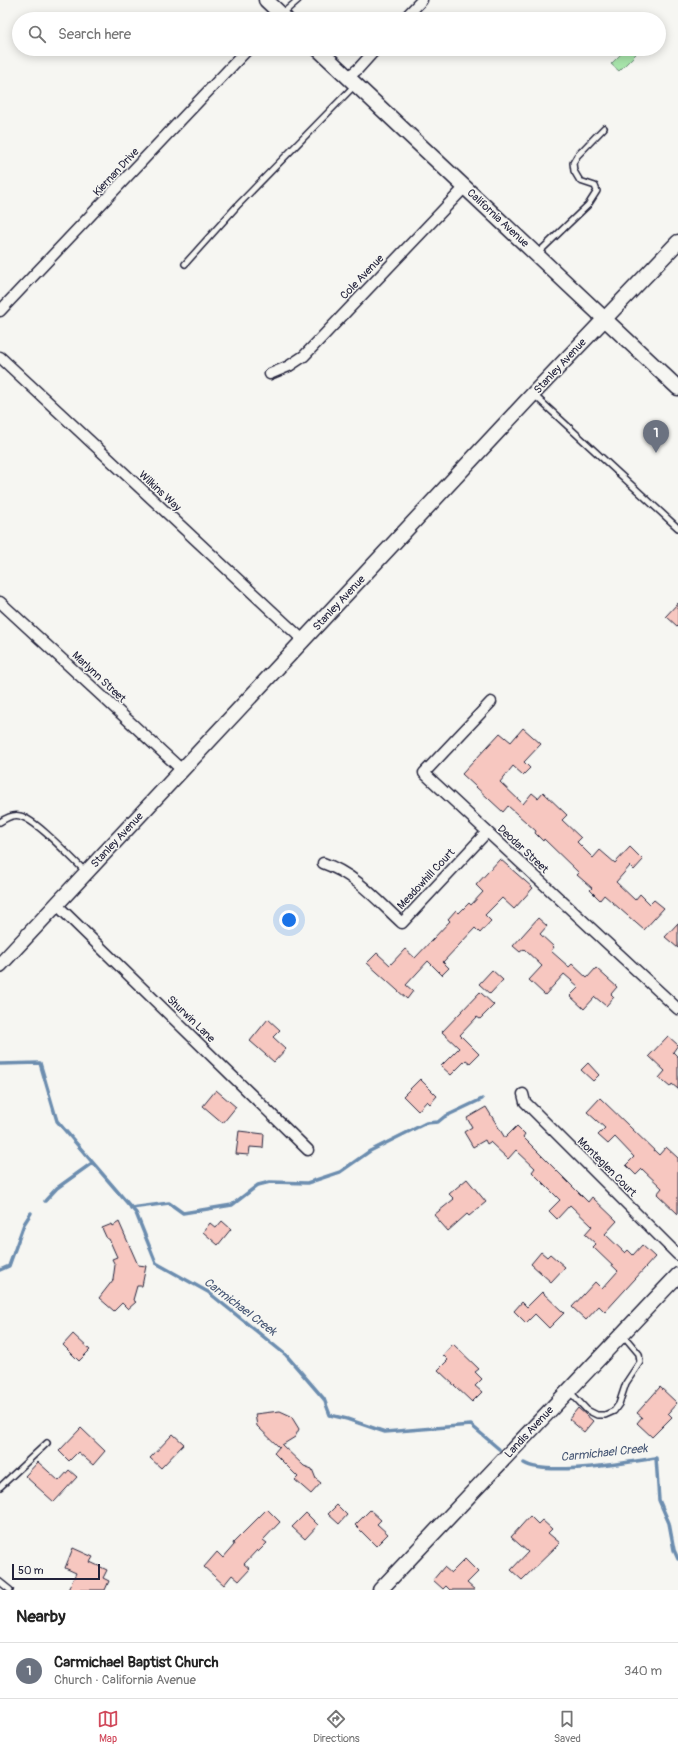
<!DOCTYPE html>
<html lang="en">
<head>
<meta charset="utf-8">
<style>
  body { margin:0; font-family:Pangolin,sans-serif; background:#f2f2f2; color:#222 }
  .scale { position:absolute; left:12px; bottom:10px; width:88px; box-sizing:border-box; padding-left:4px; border:2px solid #22223b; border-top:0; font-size:11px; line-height:14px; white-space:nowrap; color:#22223b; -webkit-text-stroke:3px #f6f6f2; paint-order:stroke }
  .you { position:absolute; left:289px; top:920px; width:14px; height:14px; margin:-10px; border:3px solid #fff; border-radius:50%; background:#1a73e8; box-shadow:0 0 0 6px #1a73e833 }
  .badge { display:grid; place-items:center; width:26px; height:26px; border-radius:50%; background:#d1495b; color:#fff; font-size:13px; font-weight:700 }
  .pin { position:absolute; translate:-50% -33px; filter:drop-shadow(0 1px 2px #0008) }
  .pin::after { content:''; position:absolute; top:21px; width:14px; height:12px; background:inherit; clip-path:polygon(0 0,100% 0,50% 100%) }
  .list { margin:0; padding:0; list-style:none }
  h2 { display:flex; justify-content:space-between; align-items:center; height:52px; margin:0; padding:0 16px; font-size:17px }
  h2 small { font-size:13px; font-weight:400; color:#767676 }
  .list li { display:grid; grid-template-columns:26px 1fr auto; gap:12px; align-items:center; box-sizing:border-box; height:56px; padding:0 16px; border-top:1px solid #e0e0e0 }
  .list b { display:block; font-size:15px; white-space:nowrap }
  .list p { margin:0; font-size:13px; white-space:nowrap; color:#767676 }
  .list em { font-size:13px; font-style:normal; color:#767676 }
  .icon { flex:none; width:22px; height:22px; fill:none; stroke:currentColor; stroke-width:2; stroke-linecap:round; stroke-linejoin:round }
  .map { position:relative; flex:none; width:678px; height:1590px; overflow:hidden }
  .search { position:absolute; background:#fff; box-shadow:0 2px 10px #0003; left:12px; right:12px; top:12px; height:44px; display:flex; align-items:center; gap:10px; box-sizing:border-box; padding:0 14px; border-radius:22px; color:#767676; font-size:15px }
  .sheet { height:108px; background:#fff }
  nav { display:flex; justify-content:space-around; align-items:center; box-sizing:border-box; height:56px; border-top:1px solid #e0e0e0; background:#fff; font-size:11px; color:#767676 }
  nav a { display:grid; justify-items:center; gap:2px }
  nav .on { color:#d1495b }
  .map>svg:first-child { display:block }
  .green { fill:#a8e5ab; stroke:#658473 }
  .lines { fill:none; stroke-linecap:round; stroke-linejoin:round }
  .stream { stroke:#6c8daf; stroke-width:3.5 }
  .building { fill:#f7c7c0; stroke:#22223b }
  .lane-casing { stroke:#22223b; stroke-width:8 }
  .street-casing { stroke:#22223b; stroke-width:13 }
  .secondary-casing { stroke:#22223b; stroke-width:17 }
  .lane { stroke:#f6f6f2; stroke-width:5 }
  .street { stroke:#f6f6f2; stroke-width:10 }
  .secondary { stroke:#f6f6f2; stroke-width:14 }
  .labels { text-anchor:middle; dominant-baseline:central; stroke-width:3; stroke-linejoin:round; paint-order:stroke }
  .street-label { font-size:11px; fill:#22223b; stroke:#f6f6f2 }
  .water-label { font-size:12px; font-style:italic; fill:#475775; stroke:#f6f6f2 }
</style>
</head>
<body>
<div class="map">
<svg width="678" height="1590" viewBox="0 0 678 1590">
  <rect width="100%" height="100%" fill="#f6f6f2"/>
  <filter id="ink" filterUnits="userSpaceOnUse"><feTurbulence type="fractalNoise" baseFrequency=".025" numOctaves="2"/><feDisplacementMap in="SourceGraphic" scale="8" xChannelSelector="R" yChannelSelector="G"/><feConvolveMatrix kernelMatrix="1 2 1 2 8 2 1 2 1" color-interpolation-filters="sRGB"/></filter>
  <g filter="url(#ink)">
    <path class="green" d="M 626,49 L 631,49 L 636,54 L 619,71 L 611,64 Z"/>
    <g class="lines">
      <g class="stream">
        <path d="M 0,1064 L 40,1063 L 57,1121 L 136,1213 L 156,1263 L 208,1292 L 286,1355 L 324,1399 L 330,1415 L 347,1419 L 385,1432 L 471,1425 L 499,1449"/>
        <path d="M 45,1201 L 57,1188 L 92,1163"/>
        <path d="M 131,1208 L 169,1203 L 183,1213 L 232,1205 L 258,1185 L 270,1182 L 307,1183 L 340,1172 L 370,1151 L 426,1123 L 438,1122 L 444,1117 L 482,1099"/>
        <path d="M 0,1270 L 9,1266 L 24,1224 L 31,1213"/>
        <path d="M 524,1463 C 547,1477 627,1462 656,1458 L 659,1500 L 669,1523 L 674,1550 L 678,1559"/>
      </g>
    </g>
    <g class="building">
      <path d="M 678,603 L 678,627 L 666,616 Z"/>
      <path d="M 523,728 L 541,744 L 524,762 L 530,768 L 523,775 L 513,766 L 500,782 L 523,804 L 532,793 L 538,798 L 543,792 L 567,815 L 562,820 L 581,838 L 577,842 L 593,858 L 600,850 L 615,863 L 630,847 L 643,860 L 634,870 L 630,866 L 616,882 L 635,900 L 640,894 L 650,904 L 654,900 L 664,908 L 644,930 L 604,895 L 600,900 L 590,890 L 592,888 L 577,875 L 579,873 L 544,839 L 543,841 L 535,833 L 536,831 L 508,806 L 503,812 L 462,774 L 500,733 L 511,742 Z"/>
      <path d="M 500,859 L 533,888 L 514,909 L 502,898 L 485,915 L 491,921 L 480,933 L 475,928 L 443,962 L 449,968 L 442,975 L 428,961 L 406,985 L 413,991 L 407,999 L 367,963 L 377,953 L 390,965 L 405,949 L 415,958 L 450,921 L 448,919 L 456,910 L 459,913 L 469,903 L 471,905 L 483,892 L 476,885 Z"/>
      <path d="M 538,918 L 547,926 L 540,934 L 554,947 L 551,951 L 569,967 L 572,964 L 587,978 L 596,968 L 617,987 L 611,994 L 614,997 L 606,1006 L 595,997 L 584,1009 L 570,996 L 579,987 L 564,974 L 545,995 L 529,980 L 542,966 L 524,949 L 520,952 L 513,946 Z"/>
      <path d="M 678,923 L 678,948 L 665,937 Z"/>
      <path d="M 492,970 L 503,980 L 490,994 L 479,984 Z"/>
      <path d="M 480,992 L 494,1005 L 480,1019 L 477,1017 L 460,1035 L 479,1054 L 470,1063 L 466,1060 L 451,1075 L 441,1066 L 459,1048 L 442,1032 Z"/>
      <path d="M 268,1019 L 280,1030 L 273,1037 L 286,1049 L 274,1062 L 250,1041 Z"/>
      <path d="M 668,1036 L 678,1045 L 673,1052 L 678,1057 L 678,1089 L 672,1084 L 670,1087 L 659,1078 L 665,1071 L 649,1056 Z"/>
      <path d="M 588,1063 L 599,1075 L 593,1081 L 581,1070 Z"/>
      <path d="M 420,1079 L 437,1096 L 430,1104 L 427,1101 L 418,1111 L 403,1096 Z"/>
      <path d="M 216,1090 L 236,1107 L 223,1123 L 203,1106 Z"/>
      <path d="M 600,1098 L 659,1155 L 666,1147 L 678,1158 L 678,1214 L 657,1194 L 662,1188 L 642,1169 L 636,1175 L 626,1165 L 634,1157 L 615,1137 L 608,1144 L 598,1135 L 605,1128 L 587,1112 Z"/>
      <path d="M 486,1107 L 505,1138 L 517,1126 L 525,1134 L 523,1137 L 588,1202 L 592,1197 L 617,1221 L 605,1234 L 625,1253 L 628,1250 L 633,1255 L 642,1245 L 655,1257 L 605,1312 L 599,1306 L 586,1320 L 572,1307 L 595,1282 L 602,1289 L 618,1271 L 593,1247 L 596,1244 L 585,1234 L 592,1226 L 570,1205 L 557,1219 L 549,1211 L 560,1200 L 532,1172 L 535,1168 L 516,1150 L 508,1159 L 490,1142 L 487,1144 L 485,1140 L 473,1147 L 464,1132 L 472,1127 L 467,1118 Z"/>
      <path d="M 239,1131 L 264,1134 L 263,1148 L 250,1147 L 249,1155 L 236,1154 Z"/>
      <path d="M 467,1179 L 486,1202 L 469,1216 L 467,1214 L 448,1231 L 434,1215 L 454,1199 L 449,1194 Z"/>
      <path d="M 222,1221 L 231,1229 L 218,1245 L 203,1232 L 210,1223 L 216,1228 Z"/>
      <path d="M 119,1222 L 138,1265 L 146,1266 L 142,1286 L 137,1286 L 133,1300 L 136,1302 L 128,1309 L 122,1303 L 114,1311 L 99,1298 L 113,1280 L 115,1265 L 112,1259 L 117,1257 L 109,1239 L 107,1239 L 102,1228 L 112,1224 L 113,1226 Z"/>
      <path d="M 541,1252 L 547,1257 L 550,1254 L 565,1267 L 551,1282 L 531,1264 Z"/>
      <path d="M 542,1292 L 564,1313 L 549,1328 L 535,1314 L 526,1323 L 514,1311 L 522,1302 L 527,1307 Z"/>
      <path d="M 73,1334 L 90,1350 L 79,1361 L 63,1345 Z"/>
      <path d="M 453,1344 L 479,1369 L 475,1372 L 482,1379 L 475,1386 L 482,1392 L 472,1402 L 438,1370 L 448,1360 L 443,1355 Z"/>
      <path d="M 660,1387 L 677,1403 L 668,1413 L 672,1417 L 652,1437 L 637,1423 L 642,1417 L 637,1413 Z"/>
      <path d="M 578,1408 L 593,1421 L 584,1432 L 569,1419 Z"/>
      <path d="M 280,1411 L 291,1416 L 299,1429 L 295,1437 L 282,1445 L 304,1466 L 312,1469 L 316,1479 L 321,1483 L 311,1494 L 295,1480 L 298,1477 L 274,1453 L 280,1446 L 279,1447 L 257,1426 L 255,1414 Z"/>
      <path d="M 81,1428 L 105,1451 L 93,1465 L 78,1452 L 69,1461 L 59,1451 Z"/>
      <path d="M 173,1434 L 184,1444 L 161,1468 L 150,1458 Z"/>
      <path d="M 38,1462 L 59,1481 L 69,1470 L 77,1477 L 54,1502 L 25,1476 Z"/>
      <path d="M 337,1505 L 347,1515 L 339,1524 L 328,1514 Z"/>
      <path d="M 267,1509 L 280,1522 L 263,1540 L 267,1543 L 258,1552 L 257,1550 L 244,1564 L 250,1569 L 239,1581 L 232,1575 L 224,1585 L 204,1567 L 217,1552 L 223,1558 L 234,1545 L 233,1543 Z"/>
      <path d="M 370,1510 L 381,1520 L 377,1524 L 388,1534 L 376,1546 L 355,1525 Z"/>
      <path d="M 306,1513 L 318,1525 L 305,1539 L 292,1527 Z"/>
      <path d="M 530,1516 L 538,1524 L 542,1520 L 552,1529 L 548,1533 L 560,1543 L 522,1580 L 511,1570 L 528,1552 L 511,1537 Z"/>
      <path d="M 73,1548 L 93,1557 L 90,1562 L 107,1570 L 103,1578 L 109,1581 L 105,1590 L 68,1590 L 76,1573 L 65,1568 Z"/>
      <path d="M 465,1559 L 478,1572 L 467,1583 L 475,1590 L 450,1590 L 446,1586 L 443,1589 L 433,1580 L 444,1567 L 451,1573 Z"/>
    </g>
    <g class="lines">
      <g class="lane-casing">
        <g id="lane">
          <path d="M 282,14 L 298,0"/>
          <path d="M 537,254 L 588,205 L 597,191 L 595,186 L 580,181 L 574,171 L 573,163 L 577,156 L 604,128"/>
          <path d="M 185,264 L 237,206 L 355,85"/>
          <path d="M 533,394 L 678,528"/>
          <path d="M 0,822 C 6,818 13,814 20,816 C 37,820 72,859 86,872"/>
          <path d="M 569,1391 L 587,1410 L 597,1415 L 605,1415 L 614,1411 L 619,1404 L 626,1383 L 640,1362 L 639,1354 L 623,1335"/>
          <path d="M 0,1487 L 47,1443"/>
          <path d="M 0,1582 L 10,1590"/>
        </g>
      </g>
      <g class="street-casing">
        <g id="street">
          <path d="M 404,19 L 422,0"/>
          <path d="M 348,77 L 358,69 L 376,49"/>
          <path d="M 0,311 L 248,49"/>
          <path d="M 0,357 L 304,641"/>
          <path d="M 270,374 L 289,366 L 304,356 L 465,187"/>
          <path d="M 0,602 L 182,770"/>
          <path d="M 491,702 L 424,773 L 678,1009"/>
          <path d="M 323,863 C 355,874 377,900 402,923 L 487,832"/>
          <path d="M 57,905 L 308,1150"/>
          <path d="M 523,1094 L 525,1102 L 678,1255"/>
        </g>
      </g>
      <g class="secondary-casing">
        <g id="secondary">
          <path d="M 266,0 L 286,19"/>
          <path d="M 318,49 L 678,388"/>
          <path d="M 0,965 L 533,394 L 678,242"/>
          <path d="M 380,1590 L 678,1275"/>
        </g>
      </g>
      <use href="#lane" class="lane"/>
      <use href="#street" class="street"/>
      <use href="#secondary" class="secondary"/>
    </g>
  </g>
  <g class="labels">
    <g class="street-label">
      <text transform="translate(116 172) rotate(-47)">Kiernan Drive</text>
      <text transform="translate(498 218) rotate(43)">California Avenue</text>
      <text transform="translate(362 277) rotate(-46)">Cole Avenue</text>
      <text transform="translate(560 366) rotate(-47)">Stanley Avenue</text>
      <text transform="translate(160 491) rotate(43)">Wilkins Way</text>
      <text transform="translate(339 603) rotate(-47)">Stanley Avenue</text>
      <text transform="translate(99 677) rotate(43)">Marlynn Street</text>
      <text transform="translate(117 840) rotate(-47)">Stanley Avenue</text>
      <text transform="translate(523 849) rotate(43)">Deodar Street</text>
      <text transform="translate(426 879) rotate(-47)">Meadowhill Court</text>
      <text transform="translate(191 1019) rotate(44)">Shurwin Lane</text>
      <text transform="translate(607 1167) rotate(45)">Monteglen Court</text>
      <text transform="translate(529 1432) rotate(-47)">Landis Avenue</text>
    </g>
    <g class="water-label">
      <text transform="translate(240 1307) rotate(37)">Carmichael Creek</text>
      <text transform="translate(604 1453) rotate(-6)">Carmichael Creek</text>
    </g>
  </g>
</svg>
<div class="scale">50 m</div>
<div class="you"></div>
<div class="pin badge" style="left:656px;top:453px;background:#6b7280">1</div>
<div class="search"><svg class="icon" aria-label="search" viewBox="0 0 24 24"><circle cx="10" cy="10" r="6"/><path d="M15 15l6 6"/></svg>Search here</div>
</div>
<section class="sheet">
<h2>Nearby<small></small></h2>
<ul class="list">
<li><span class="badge" style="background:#6b7280">1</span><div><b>Carmichael Baptist Church</b><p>Church · California Avenue</p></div><em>340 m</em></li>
</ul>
</section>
<nav>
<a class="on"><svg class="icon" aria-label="map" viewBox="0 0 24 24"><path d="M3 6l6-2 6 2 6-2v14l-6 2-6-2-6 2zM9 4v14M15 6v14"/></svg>Map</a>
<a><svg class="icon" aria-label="directions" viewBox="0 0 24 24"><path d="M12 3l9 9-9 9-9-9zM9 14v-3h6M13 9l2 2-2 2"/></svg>Directions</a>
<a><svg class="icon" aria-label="saved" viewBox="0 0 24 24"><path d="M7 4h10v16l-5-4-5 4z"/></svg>Saved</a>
</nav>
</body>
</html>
